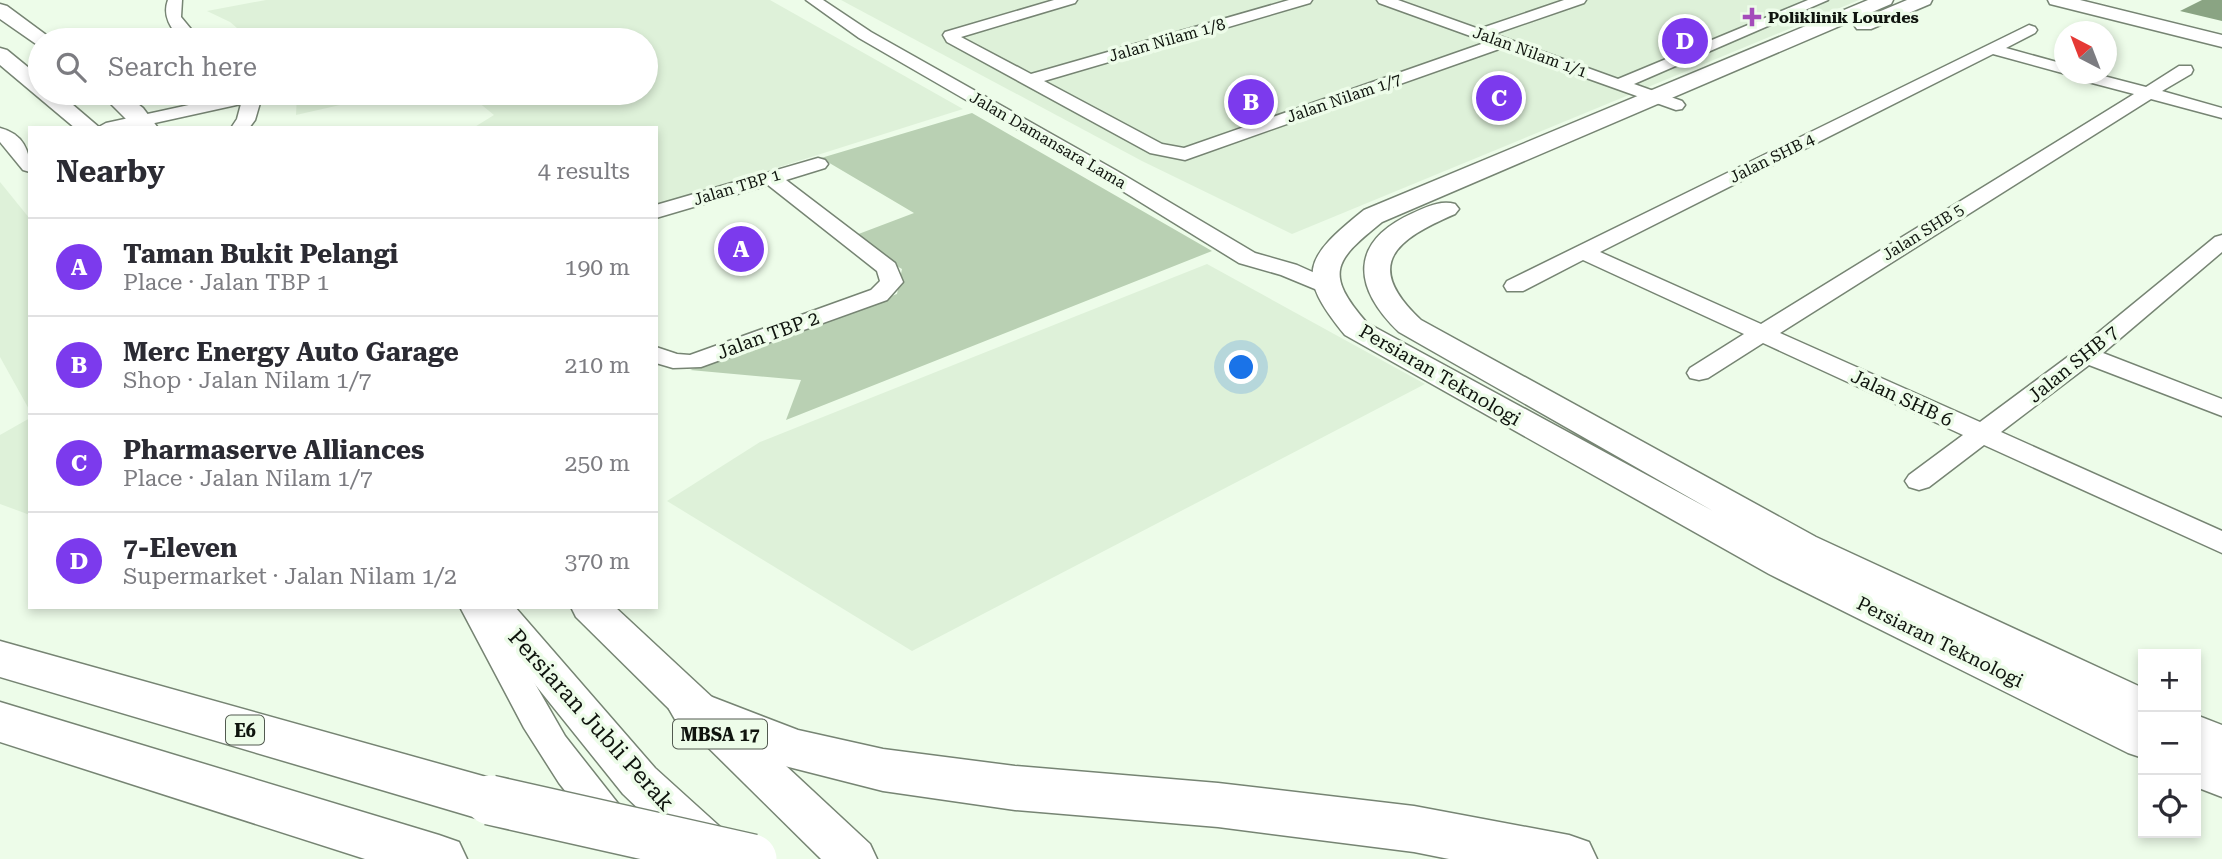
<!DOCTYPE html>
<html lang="en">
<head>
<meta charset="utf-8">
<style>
  body { margin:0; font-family:"Roboto Serif",serif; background:#f2f2f3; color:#2b2b33 }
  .controls { position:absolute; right:21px; bottom:21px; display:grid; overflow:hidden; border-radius:0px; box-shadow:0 4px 10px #0003 }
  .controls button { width:63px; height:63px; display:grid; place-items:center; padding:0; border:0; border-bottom:2px solid #e1e1e2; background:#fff; color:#2b2b33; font:35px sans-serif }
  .compass { position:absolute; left:2054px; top:21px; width:63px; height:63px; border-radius:50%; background:#fff; box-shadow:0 4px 10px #0003; rotate:318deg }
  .you { position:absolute; left:1242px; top:368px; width:24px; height:24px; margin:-18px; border:5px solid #fff; border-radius:50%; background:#1a73e8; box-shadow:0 0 0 10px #1a73e833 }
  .badge { display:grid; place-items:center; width:46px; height:46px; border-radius:50%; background:#7c3aed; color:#fff; font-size:23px; font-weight:700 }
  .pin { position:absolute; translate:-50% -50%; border:4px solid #fff; box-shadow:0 2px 7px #0006 }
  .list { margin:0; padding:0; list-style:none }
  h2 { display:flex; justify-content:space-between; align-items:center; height:91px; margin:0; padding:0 28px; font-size:30px }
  h2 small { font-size:23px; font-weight:400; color:#7c7c81 }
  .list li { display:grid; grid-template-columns:46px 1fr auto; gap:21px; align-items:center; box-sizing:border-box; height:98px; padding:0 28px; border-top:2px solid #e1e1e2 }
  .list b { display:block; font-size:26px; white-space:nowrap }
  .list p { margin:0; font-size:23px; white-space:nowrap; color:#7c7c81 }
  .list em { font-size:23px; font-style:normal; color:#7c7c81 }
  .icon { flex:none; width:38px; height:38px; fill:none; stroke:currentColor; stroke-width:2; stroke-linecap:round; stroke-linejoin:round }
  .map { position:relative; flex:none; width:2222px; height:859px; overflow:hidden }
  .search { position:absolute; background:#fff; box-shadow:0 4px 10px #0003; left:28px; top:28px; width:630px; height:77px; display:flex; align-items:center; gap:18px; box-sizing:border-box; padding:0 24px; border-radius:38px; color:#7c7c81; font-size:26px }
  .panel { position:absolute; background:#fff; box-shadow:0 4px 10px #0003; left:28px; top:126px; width:630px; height:483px; border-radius:0px }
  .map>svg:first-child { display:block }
  .built { fill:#def1d9 }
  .green { fill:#b9d0b3 }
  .water { fill:#8aa483 }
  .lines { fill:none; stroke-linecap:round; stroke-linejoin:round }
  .minor-casing { stroke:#768473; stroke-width:3 }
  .major-casing { stroke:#768473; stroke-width:3 }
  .highway-casing { stroke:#768473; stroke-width:3 }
  .minor { fill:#fff; fill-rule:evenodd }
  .major { fill:#fff; fill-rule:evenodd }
  .highway { fill:#fff; fill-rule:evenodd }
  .highway-bridge-casing { stroke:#768473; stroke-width:52; stroke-linecap:butt }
  .highway-bridge { stroke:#fff; stroke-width:49 }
  .poi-dot { fill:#a44dba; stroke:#edfce9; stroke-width:2.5 }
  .labels { text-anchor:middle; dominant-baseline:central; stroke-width:7; stroke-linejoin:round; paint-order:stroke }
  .far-poi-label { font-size:16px; font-weight:bold; fill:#0f140e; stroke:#edfce9; text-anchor:start }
  .far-street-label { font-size:16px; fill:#0f140e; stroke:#edfce9 }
  .shield { fill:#edfce9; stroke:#525a50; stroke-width:2 }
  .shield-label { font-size:18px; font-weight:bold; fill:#0f140e }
  .street-label { font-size:19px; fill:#0f140e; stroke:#edfce9 }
  .near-street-label { font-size:23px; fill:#0f140e; stroke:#edfce9 }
</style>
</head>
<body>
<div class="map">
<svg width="2222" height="859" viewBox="0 0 2222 859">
  <rect width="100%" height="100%" fill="#edfce9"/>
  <g class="built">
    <path d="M 266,0 L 770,0 L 963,109 L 656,206 L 656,128 L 473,128 L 494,115 L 467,93 L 646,93 L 646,40 L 251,40 L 230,22 L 207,11 Z"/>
    <path d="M 841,0 L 1859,0 L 1292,234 L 1142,161 Z"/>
    <path d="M 297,93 L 393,93 L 296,115 Z"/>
    <path d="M 0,182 L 30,219 L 30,411 L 0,357 Z"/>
    <path d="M 1207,264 L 1425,384 L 912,651 L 667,501 L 760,442 Z"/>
    <path d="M 30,418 L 30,515 L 0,504 L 0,435 Z"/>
  </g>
  <path class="green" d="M 972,113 L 1212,251 L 786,420 L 801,380 L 690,370 L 897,294 L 902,269 L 848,238 L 914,213 L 821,158 Z"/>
  <path class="water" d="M 2202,0 L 2222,0 L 2222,21 L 2180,11 Z"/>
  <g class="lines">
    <g class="minor-casing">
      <g id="minor">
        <path d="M 168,0 L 182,0 L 181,17 L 200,40 L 182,40 C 171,29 162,16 168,0 Z"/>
        <path d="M 806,0 L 823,0 L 871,32 L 1117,171 L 1255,253 L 1297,265 L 1335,282 L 1338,287 L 1335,292 L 1327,294 L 1281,275 L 1239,263 L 1103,179 L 859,38 Z"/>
        <path d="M 1054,0 L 1077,0 L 1075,3 L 961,37 L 1031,74 L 1289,0 L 1312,0 L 1310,3 L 1044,81 L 1162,144 L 1184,148 L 1487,42 L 1379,3 L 1377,0 L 1398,0 L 1479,29 L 1564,0 L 1586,0 L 1584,3 L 1494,34 L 1618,79 L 1808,0 L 1828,0 L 1634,84 L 1682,101 L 1685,105 L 1682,109 L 1676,110 L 1502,48 L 1185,160 L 1150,153 L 947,42 L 943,35 L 945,32 Z"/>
        <path d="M 2029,25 L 2035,27 L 2037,30 L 2035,33 L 2006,48 L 2064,64 L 2066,74 L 1993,54 L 1600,252 L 1761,324 L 2134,94 L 2073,78 L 2071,74 L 2096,74 L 2146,87 L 2179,66 L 2191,66 L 2193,70 L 2191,74 L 2162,91 L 2222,108 L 2222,118 L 2151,99 L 1780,333 L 1980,422 L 2077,350 L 2215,237 L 2222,235 L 2222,252 L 2103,353 L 2222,399 L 2222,416 L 2089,365 L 2001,432 L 2222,531 L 2222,553 L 1984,445 L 1929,487 L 1919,490 L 1909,487 L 1905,481 L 1909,475 L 1963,435 L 1763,343 L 1708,378 L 1699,380 L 1690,378 L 1687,373 L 1690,368 L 1744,334 L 1583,260 L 1523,291 L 1507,291 L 1504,286 L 1507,281 Z"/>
        <path d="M 244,93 L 260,93 L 262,96 L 255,120 L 249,128 L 231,128 L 237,119 L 241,104 L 132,128 L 97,128 L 106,123 Z"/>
        <path d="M 0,128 C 23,134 30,150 30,172 L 23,170 L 0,142 Z"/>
        <path d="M 818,158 L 825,160 L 828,164 L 825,168 L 786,180 L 895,263 L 903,282 L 887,300 L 701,367 L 673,368 L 656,363 L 656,347 L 677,354 L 690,355 L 871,290 L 880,281 L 877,271 L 768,185 L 656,218 L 656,205 Z"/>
        <path d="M 460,607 L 491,607 L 565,736 L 624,811 L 629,822 L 624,833 L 611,837 L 598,833 L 559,783 L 524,728 Z"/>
      </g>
    </g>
    <g class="major-casing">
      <g id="major">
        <path d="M 1868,0 L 1893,0 L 1891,4 L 1382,222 C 1335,260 1323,273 1367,323 L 1713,511 L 1399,332 C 1353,288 1348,242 1413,213 C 1427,207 1440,200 1455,204 L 1459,209 L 1455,214 C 1397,239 1361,264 1421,320 L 1816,537 L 2143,688 L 2143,758 L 2128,753 L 1769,574 L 1345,335 C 1295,274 1304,258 1364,210 Z"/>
        <path d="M 1907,0 L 1932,0 L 1930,4 L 1871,29 L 1857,29 L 1854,25 L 1857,21 Z"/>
        <path d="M 2048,0 L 2080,0 L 2222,35 L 2222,47 L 2050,4 Z"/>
        <path d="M 0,4 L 7,6 L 53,40 L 40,40 L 40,45 L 36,44 L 0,19 Z"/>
        <path d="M 0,48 L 7,50 L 40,77 L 40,93 L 59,93 L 100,128 L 75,128 L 0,65 Z"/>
        <path d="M 100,93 L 124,93 L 143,108 L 158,128 L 135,128 Z"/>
        <path d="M 473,607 L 515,607 L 655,768 L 728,834 L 735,848 L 729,859 L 691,859 L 623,794 Z"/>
        <path d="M 571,607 L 615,607 L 870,844 L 877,859 L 821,859 L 576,617 Z"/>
        <path d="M 2196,715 L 2222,725 L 2222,797 L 2196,787 Z"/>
      </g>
    </g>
    <g class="highway-casing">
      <g id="highway">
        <path d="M 0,641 L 490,778 L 509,784 L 517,800 L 509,816 L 490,822 L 0,677 Z"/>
        <path d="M 694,690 L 798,730 L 883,749 L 1015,766 L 1218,783 L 1414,806 L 1569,835 L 1589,842 L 1597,859 L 1449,859 L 1414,852 L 1218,827 L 1015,810 L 883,791 L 773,763 L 677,723 L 669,709 L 677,695 Z"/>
        <path d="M 0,702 L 439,835 L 459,842 L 467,859 L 365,859 L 0,742 Z"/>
      </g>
    </g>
    <use href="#minor" class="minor"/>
    <use href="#major" class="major"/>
    <use href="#highway" class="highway"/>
    <g class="highway-bridge-casing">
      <path id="highway-bridge" d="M 490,800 L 752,859"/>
    </g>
    <use href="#highway-bridge" class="highway-bridge"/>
  </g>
  <path class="poi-dot" d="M1748.5 6.5h7v7h7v7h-7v7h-7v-7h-7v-7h7z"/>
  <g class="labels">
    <g class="far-poi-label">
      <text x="1768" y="17">Poliklinik Lourdes</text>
    </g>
    <g class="far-street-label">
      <text transform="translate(1167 40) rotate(-16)">Jalan Nilam 1/8</text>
      <text transform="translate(1530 52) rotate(20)">Jalan Nilam 1/1</text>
      <text transform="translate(1344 98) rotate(-19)">Jalan Nilam 1/7</text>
      <text transform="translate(1048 140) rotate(30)">Jalan Damansara Lama</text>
      <text transform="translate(1772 158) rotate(-26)">Jalan SHB 4</text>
      <text transform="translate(737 187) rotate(-17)">Jalan TBP 1</text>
      <text transform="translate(1923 232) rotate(-32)">Jalan SHB 5</text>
    </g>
    <g class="shield">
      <rect x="226" y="715.5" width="38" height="29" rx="5"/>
      <rect x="673" y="719.5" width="94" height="29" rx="5"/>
    </g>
    <g class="shield-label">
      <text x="245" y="730">E6</text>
      <text x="720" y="734">MBSA 17</text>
    </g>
    <g class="street-label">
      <text transform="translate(768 335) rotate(-20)">Jalan TBP 2</text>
      <text transform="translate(2073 364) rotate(-39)">Jalan SHB 7</text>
      <text transform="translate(1440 375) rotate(30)">Persiaran Teknologi</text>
      <text transform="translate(1902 398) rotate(25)">Jalan SHB 6</text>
      <text transform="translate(1940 642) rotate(26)">Persiaran Teknologi</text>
    </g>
    <g class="near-street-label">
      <text transform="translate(591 720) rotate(48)">Persiaran Jubli Perak</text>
    </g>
  </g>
</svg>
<div class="controls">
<button>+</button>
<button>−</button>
<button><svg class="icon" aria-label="locate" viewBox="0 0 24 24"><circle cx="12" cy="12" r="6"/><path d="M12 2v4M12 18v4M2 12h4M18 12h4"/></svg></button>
</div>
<svg class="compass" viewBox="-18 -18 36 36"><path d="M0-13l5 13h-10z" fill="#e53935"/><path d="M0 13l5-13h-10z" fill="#7c7c81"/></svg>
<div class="you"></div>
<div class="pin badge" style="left:741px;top:249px">A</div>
<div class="pin badge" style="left:1251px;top:102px">B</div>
<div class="pin badge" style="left:1499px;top:98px">C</div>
<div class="pin badge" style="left:1685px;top:41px">D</div>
<div class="search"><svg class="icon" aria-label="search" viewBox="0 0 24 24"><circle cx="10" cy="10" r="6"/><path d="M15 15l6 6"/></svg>Search here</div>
<section class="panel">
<h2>Nearby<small>4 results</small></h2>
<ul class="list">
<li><span class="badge">A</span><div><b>Taman Bukit Pelangi</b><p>Place · Jalan TBP 1</p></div><em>190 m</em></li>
<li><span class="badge">B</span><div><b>Merc Energy Auto Garage</b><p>Shop · Jalan Nilam 1/7</p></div><em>210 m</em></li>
<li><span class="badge">C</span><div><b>Pharmaserve Alliances</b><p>Place · Jalan Nilam 1/7</p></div><em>250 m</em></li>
<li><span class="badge">D</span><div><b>7-Eleven</b><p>Supermarket · Jalan Nilam 1/2</p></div><em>370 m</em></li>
</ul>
</section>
</div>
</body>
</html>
